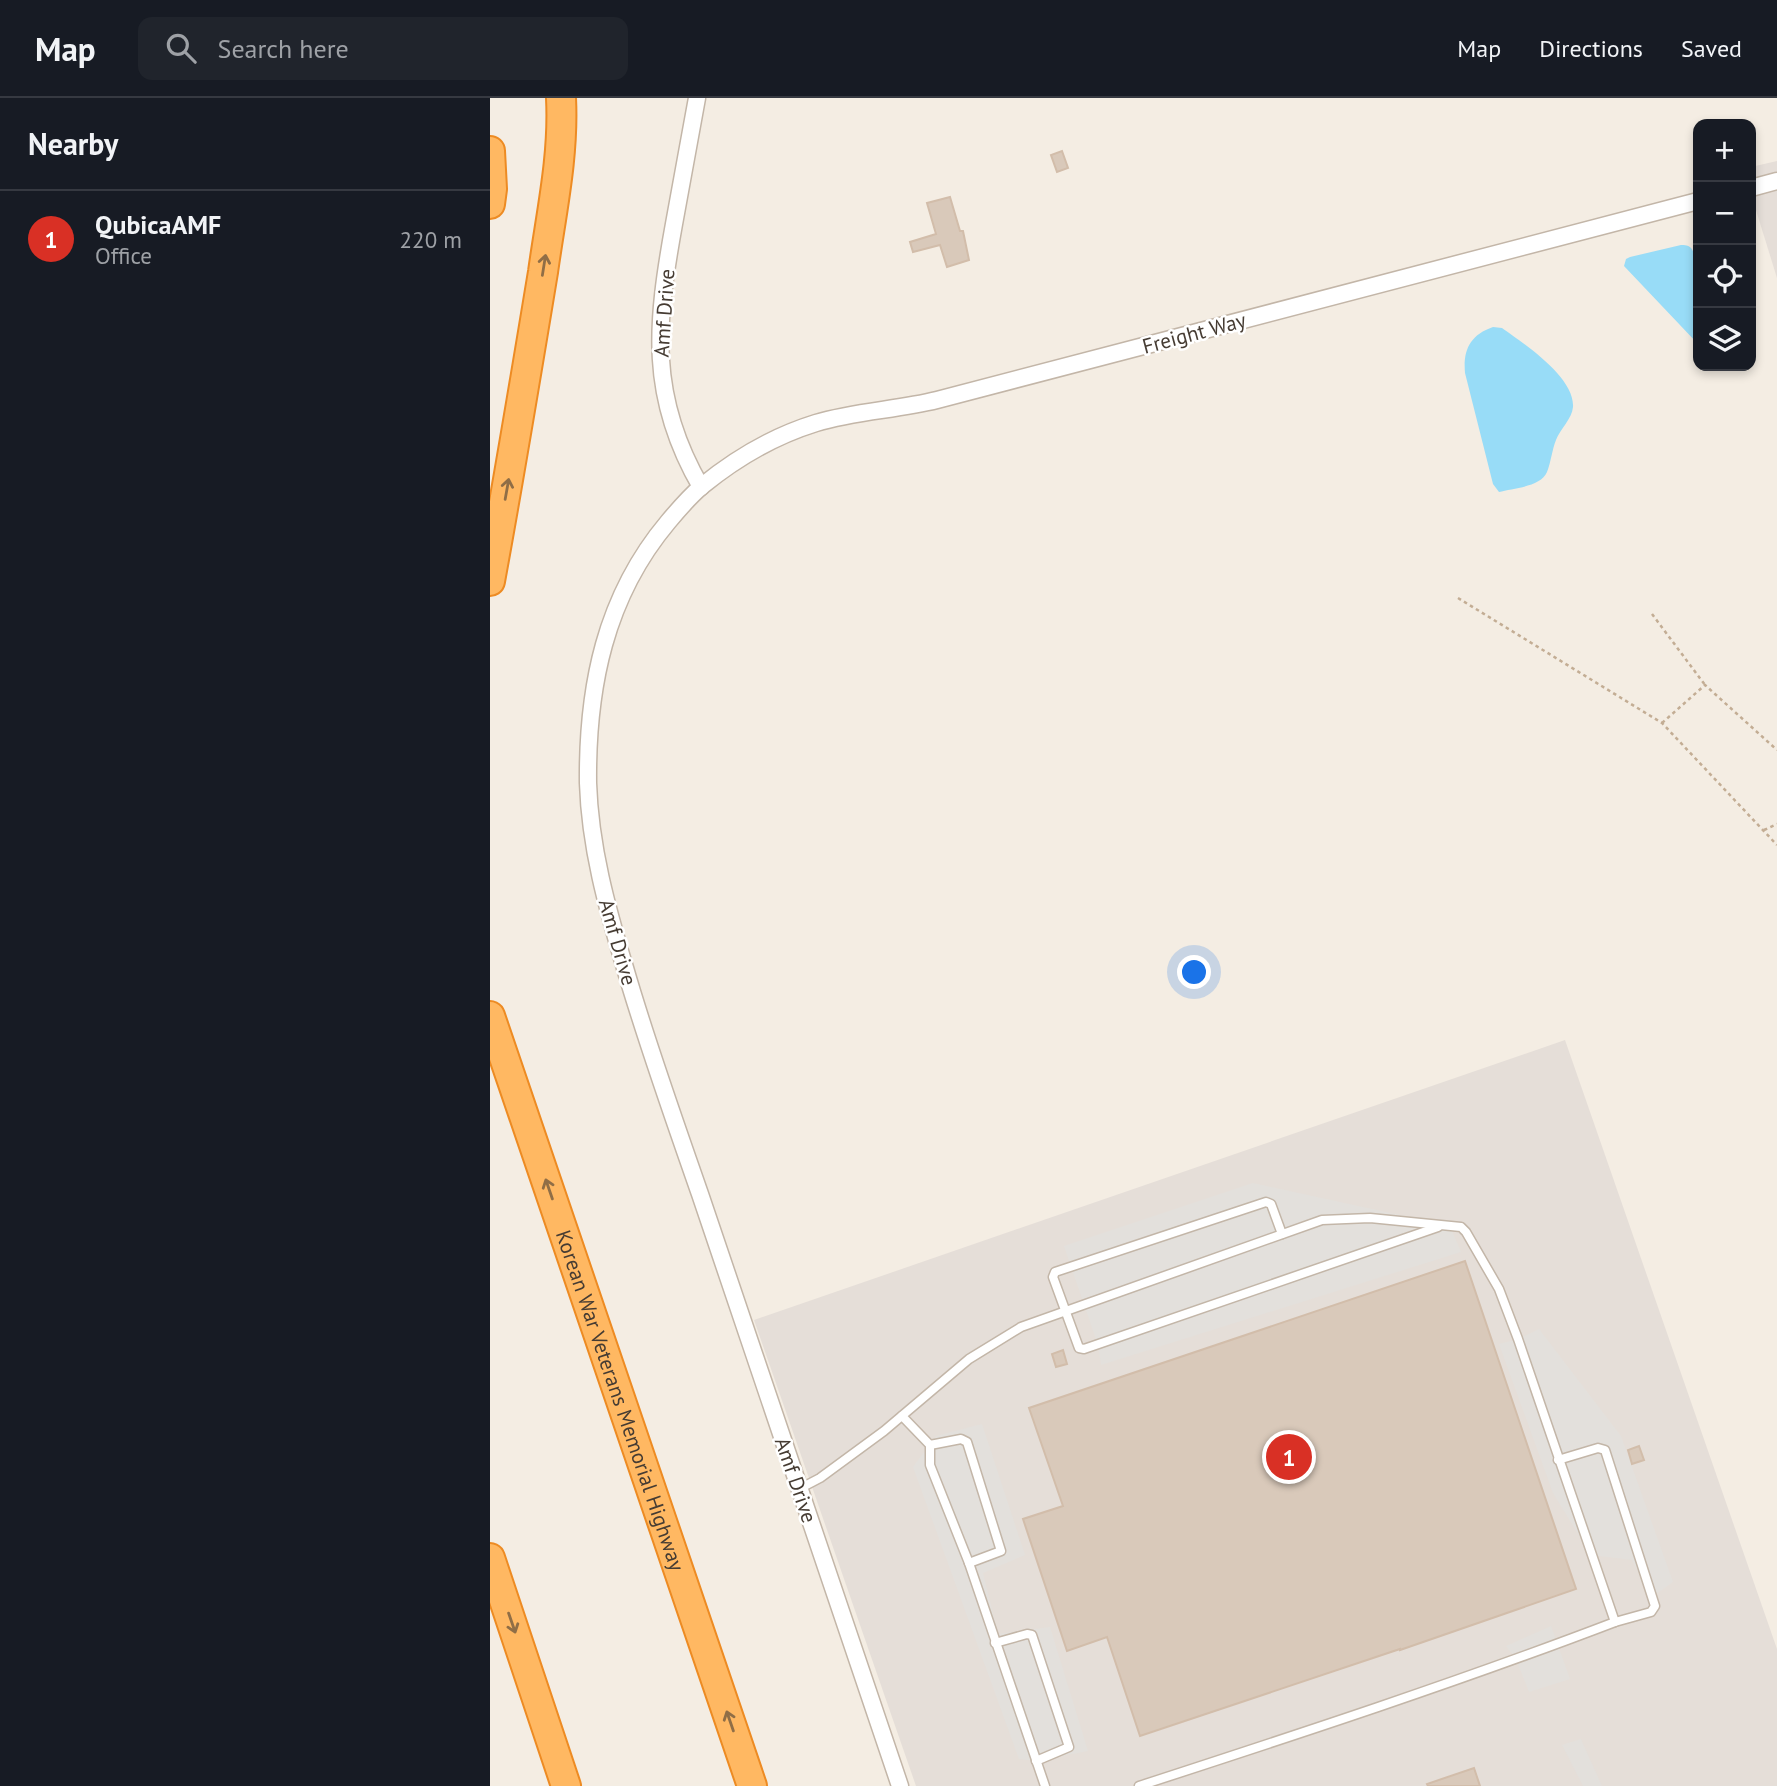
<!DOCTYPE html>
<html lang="en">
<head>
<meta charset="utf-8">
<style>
  body { margin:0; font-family:"PT Sans",sans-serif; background:#20242c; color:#f1f3f6 }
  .controls { position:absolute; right:21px; top:21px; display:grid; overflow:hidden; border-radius:14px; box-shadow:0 4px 10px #0003 }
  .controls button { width:63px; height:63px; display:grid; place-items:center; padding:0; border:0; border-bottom:2px solid #363941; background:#171b24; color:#f1f3f6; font:35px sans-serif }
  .you { position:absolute; left:705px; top:875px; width:24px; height:24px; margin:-18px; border:5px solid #fff; border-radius:50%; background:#1a73e8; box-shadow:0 0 0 10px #1a73e833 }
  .badge { display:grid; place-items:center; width:46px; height:46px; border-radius:50%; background:#d93025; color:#fff; font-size:23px; font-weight:700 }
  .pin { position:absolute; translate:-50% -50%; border:4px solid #fff; box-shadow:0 2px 7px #0006 }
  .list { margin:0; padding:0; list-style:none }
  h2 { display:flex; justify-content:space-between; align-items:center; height:91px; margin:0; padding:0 28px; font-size:30px }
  h2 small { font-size:23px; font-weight:400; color:#9ea1a6 }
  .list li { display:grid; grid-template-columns:46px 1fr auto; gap:21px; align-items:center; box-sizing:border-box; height:98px; padding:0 28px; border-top:2px solid #363941 }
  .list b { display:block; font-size:26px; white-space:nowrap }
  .list p { margin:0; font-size:23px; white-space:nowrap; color:#9ea1a6 }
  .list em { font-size:23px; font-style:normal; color:#9ea1a6 }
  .icon { flex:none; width:38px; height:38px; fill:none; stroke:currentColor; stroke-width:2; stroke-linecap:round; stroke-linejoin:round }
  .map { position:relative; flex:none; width:1287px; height:1688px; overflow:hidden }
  header { display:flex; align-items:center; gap:42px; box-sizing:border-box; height:98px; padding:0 35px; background:#171b24; border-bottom:2px solid #363941 }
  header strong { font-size:33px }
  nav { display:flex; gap:38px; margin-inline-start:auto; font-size:24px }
  .search { width:490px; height:63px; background:#20242c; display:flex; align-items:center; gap:18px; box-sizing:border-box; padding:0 24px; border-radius:14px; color:#9ea1a6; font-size:26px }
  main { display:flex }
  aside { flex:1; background:#171b24 }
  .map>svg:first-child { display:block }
  .industrial { fill:#e5ded8 }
  .parking { fill:#e3e0dc }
  .water { fill:#98dcf7 }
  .building { fill:#d9c9ba; stroke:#d2bdaa; stroke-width:2 }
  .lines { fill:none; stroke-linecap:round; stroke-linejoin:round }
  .lane-casing { stroke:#c3b6a8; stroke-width:11 }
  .street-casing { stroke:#c3b6a8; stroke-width:19 }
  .highway-casing { stroke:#ed8b23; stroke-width:32 }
  .path { stroke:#c3ad94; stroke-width:2.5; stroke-dasharray:3.5 3.5; stroke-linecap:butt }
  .lane { stroke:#fff; stroke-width:8 }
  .street { stroke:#fff; stroke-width:16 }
  .highway { stroke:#ffb862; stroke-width:28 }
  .oneway { stroke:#906e46 }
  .labels { text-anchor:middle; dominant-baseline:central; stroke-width:5; stroke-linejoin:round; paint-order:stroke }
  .street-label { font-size:21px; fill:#463c33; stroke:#fff }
</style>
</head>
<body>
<header>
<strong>Map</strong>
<div class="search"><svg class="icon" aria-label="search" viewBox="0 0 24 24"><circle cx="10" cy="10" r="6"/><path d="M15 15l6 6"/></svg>Search here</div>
<nav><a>Map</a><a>Directions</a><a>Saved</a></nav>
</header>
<main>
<aside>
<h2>Nearby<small></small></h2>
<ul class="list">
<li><span class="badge">1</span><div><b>QubicaAMF</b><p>Office</p></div><em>220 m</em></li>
</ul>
</aside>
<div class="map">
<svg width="1287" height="1688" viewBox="0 0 1287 1688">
  <rect width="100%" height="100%" fill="#f4ede3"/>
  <g class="industrial">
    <path d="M 1287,63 L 1287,180 L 1261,96 L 1261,69 Z"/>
    <path d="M 1075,942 L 1287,1551 L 1287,1688 L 426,1688 L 264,1222 Z"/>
  </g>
  <g class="parking">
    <path d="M 763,1085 L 960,1128 L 971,1154 L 611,1267 L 608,1247 L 574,1148 Z"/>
    <path d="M 1049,1231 L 1131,1338 L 1183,1484 L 1162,1499 L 1142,1462 L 1101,1457 L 1063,1395 L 1009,1246 L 1028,1241 Z"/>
    <path d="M 492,1326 L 535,1457 L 493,1475 L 508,1536 L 560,1529 L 598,1653 L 546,1663 L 529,1661 L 423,1369 L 446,1338 Z"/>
    <path d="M 1061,1528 L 1080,1581 L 1039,1594 L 1026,1561 L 1016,1548 Z"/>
    <path d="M 1091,1641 L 1112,1688 L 1093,1688 L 1072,1647 Z"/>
  </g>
  <g class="water">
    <path d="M 1191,147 C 1195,147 1198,147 1201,150 C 1212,163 1208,227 1208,246 L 1134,168 L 1136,161 L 1140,159 Z"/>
    <path d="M 1003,229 L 1012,230 C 1033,245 1085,279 1083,309 C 1082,321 1070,331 1066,342 C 1062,352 1061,364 1057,374 C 1051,389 1023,390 1009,394 L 1003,386 L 975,275 C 973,252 980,237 1003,229 Z"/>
  </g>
  <g class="building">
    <path d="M 572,53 L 578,70 L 567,74 L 561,57 Z"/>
    <path d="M 460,99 L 470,133 L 473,133 L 479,162 L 457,169 L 450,147 L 423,154 L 420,144 L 446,136 L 437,105 Z"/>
    <path d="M 975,1163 L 1086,1491 L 910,1552 L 910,1551 L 650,1638 L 617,1539 L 577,1553 L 533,1421 L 573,1408 L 539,1310 Z"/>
    <path d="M 573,1252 L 577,1266 L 566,1269 L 562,1256 Z"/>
    <path d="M 1149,1348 L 1154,1362 L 1142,1366 L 1138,1352 Z"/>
    <path d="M 984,1670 L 990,1688 L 938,1688 L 937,1686 Z"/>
  </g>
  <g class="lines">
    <g class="lane-casing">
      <g id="lane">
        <path d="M 792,1136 L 781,1106 L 776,1104 L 565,1174 L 563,1179 L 589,1250 L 594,1251 L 948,1129"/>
        <path d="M 412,1318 L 440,1347 L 440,1367 L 479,1465 L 555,1688"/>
        <path d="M 440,1347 L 471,1341 L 477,1344 L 511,1453 L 479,1465"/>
        <path d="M 1068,1362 L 1108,1350 L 1115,1352 L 1165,1508 L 1161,1514 L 1125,1524"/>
        <path d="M 309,1391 L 330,1380 L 394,1333 L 479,1261 L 531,1229 L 832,1122 L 880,1120 L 971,1129 L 976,1134 L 1009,1191 L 1028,1241 L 1125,1524 C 968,1584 809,1636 649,1688"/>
        <path d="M 505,1545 L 537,1536 L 542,1537 L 579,1649 L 546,1663"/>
      </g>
    </g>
    <g class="street-casing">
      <g id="street">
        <path d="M 207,0 C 199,42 192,84 184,126 C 166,225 158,298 211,389"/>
        <path d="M 1261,90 L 1287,83"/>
        <path d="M 410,1688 C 343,1491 277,1293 210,1096 C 184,1021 157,946 135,870 C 117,810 100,749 98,685 C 97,589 115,499 178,424 C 188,412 199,399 212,388 C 245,361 284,338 326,325 C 365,313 407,312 447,302 L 1208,103"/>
      </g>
    </g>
    <g class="highway-casing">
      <g id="highway">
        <path d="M 0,53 L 2,91 L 0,106"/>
        <path d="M 0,483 C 19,380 36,277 53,174 C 61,116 74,59 71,0"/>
        <path id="s1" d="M 0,918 L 262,1688"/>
        <path d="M 0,1460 L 76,1688"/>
      </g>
    </g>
    <g class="path">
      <path d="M 968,500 L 1172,625 L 1287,747"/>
      <path d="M 1162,516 L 1215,587"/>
      <path d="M 1172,625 L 1215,587 L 1287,652"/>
      <path d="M 1274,732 L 1287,726"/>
    </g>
    <use href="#lane" class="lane"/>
    <use href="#street" class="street"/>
    <use href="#highway" class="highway"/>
  </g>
  <defs><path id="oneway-shaft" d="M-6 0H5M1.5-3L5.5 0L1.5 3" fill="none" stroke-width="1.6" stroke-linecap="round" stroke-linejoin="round" transform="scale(1.75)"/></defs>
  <g class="oneway">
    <use href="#oneway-shaft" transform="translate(54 167) rotate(-81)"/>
    <use href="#oneway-shaft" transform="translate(17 391) rotate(-80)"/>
    <use href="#oneway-shaft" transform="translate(59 1091) rotate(-109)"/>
    <use href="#oneway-shaft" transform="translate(22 1525) rotate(71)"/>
    <use href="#oneway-shaft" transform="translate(240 1623) rotate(-109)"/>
  </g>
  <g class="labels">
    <g class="street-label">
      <text transform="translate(174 215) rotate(-86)">Amf Drive</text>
      <text transform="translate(704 235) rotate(-15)">Freight Way</text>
      <text transform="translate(128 844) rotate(74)">Amf Drive</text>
      <text stroke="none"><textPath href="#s1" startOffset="406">Korean War Veterans Memorial Highway</textPath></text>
      <text transform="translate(306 1382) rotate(71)">Amf Drive</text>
    </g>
  </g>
</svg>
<div class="controls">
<button>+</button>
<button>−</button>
<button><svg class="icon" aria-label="locate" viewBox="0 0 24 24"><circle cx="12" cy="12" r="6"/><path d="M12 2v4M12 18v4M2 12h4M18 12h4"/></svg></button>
<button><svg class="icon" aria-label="layers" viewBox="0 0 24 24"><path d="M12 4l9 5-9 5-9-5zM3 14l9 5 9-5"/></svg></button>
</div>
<div class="you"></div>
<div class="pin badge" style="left:799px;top:1359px">1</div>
</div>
</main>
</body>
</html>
